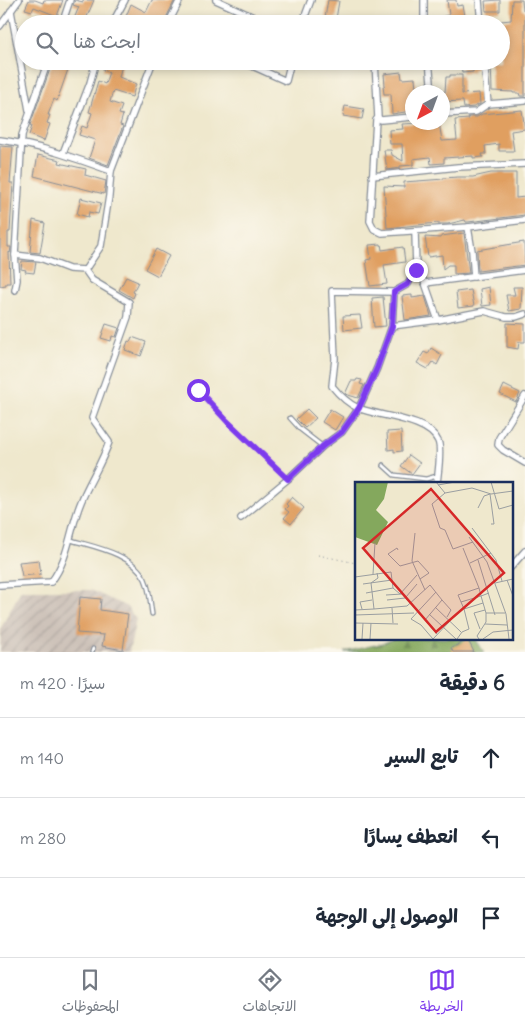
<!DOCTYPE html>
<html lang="ar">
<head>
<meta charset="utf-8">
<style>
  body { margin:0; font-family:Delius,"Playpen Sans Arabic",sans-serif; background:#f6f6f7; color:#1f2937; direction:rtl }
  .compass { position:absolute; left:405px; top:85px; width:45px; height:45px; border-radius:50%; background:#fff; box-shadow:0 2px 8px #0003; rotate:221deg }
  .stop { position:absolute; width:15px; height:15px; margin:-11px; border:4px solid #7c3aed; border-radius:50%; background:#fff }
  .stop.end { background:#7c3aed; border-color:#fff; box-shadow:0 1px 5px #0008 }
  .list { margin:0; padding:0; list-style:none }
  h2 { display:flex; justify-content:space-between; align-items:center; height:65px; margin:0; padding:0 20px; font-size:21px }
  h2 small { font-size:16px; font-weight:400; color:#747a83 }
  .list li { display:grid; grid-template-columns:32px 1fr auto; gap:15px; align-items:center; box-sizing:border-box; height:80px; padding:0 20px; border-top:1px solid #e0e1e3 }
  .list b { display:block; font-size:19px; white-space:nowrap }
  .list em { font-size:16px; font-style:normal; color:#747a83 }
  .icon { flex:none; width:28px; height:28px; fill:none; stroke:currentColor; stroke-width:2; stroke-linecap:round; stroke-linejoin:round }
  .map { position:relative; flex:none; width:525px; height:652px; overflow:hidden; direction:ltr }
  .search { position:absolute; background:#fff; box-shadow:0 2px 8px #0003; left:15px; right:15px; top:15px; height:55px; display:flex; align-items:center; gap:12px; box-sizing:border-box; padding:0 18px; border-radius:28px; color:#747a83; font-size:19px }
  .sheet { height:305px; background:#fff }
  nav { display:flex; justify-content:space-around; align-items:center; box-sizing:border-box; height:70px; border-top:1px solid #e0e1e3; background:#fff; font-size:14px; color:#747a83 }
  nav a { display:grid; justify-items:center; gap:2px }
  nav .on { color:#7c3aed }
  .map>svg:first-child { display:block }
  .industrial { fill:url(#industrial-furrows) }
  .forest { fill:url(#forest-firs); stroke:#506c5e }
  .building { fill:#e09f61 }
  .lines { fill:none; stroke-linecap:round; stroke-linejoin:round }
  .lane-casing { stroke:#858c96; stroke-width:5.5 }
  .street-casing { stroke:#858c96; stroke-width:8 }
  .path { stroke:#858c96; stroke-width:1; stroke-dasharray:1 4; stroke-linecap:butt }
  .lane { stroke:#fff; stroke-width:3 }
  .street { stroke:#fff; stroke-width:5.5 }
  .route { stroke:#7c3aed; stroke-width:6 }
  .inset-road { fill:none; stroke:#9a9ea1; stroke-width:1 }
  .view { fill:#d62828; fill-opacity:0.15; stroke:#d62828; stroke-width:2.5 }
  .inset-edge { fill:none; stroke:#1b2f5e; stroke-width:2.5 }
</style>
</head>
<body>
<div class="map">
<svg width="525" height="652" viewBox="0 0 525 652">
  <defs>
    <pattern id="industrial-furrows" width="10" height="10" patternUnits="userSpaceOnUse" patternTransform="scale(1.25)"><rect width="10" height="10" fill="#cdc2b9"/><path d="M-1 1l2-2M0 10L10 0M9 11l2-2" fill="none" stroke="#afa7a1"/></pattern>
    <pattern id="forest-firs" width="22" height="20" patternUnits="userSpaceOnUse" patternTransform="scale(1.25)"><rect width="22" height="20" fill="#84a85d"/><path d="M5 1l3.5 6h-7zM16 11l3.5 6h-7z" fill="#6b8950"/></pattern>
  </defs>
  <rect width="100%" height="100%" fill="#fbf7ec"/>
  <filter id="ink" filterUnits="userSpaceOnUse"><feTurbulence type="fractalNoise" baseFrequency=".02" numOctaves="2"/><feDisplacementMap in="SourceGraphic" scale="10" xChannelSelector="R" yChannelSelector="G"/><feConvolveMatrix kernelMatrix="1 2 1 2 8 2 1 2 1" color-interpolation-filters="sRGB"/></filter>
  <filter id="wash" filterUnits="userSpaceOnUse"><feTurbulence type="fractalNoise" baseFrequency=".0096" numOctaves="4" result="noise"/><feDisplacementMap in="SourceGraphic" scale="20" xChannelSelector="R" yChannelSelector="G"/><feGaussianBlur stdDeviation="1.12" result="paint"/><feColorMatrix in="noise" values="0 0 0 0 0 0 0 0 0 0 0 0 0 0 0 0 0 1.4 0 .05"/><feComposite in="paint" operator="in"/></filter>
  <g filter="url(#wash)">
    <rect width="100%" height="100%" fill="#efe8cd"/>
    <path class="industrial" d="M 21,590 L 91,590 L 127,607 L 136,619 L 129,652 L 0,652 L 1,628 Z"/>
    <path class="forest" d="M 395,638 L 475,638 L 484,652 L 344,652 L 384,643 Z"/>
    <g id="blocks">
      <g class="building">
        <path d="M 29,0 L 35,0 L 43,3 L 44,0 L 63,0 L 57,16 L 34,7 L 32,11 L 25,9 Z"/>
        <path d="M 75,0 L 83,2 L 83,0 L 94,0 L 84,24 L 73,24 L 73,21 L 79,7 L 73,5 Z"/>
        <path d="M 152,0 L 175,0 L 164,22 L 162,24 L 123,24 L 131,4 L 146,12 Z"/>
        <path d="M 328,0 L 339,1 L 336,19 L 325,18 Z"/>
        <path d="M 447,0 L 456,0 L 457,6 L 463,5 L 465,16 L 470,15 L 473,24 L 432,24 L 431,19 L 449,15 Z"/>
        <path d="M 500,0 L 500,11 L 486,11 L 485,1 Z"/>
        <path d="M 512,0 L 522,0 L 523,10 L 525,10 L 525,96 L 520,96 L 519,93 L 513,93 L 513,92 L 492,91 L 491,61 L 501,61 L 501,21 L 511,20 Z"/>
        <path d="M 53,61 L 71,61 L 57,101 L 54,99 L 48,115 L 50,115 L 47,123 L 50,124 L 44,141 L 29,135 L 32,126 L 30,125 Z"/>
        <path d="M 106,61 L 123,61 L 119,77 L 136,84 L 132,97 L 113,91 L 110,102 L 122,106 L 119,114 L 123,115 L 120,125 L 123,126 L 108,165 L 89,158 L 95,140 L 79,135 L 82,126 L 87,128 L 92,113 L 89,112 L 98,81 L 105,84 L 109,72 L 103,70 Z"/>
        <path d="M 461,61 L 475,61 L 476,69 L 473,69 L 473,72 L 462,73 Z"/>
        <path d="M 401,72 L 402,79 L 415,78 L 416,88 L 423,87 L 423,92 L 412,92 L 412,111 L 392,114 L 391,94 L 384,94 L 383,86 L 385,86 L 384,74 Z"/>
        <path d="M 450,75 L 462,75 L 462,94 L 479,93 L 480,104 L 474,107 L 464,108 L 463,101 L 442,102 L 442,92 L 445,92 L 446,77 L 450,77 Z"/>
        <path d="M 345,106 L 364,109 L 362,119 L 343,116 Z"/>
        <path d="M 522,110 L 525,129 L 511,131 L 514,151 L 499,151 L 499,144 L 485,146 L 486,154 L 482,154 L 483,157 L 473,158 L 473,156 L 444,158 L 444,163 L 431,164 L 430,157 L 413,159 L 413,165 L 400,166 L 400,168 L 387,170 L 384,150 L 391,150 L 392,155 L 403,161 L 402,144 L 390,144 L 389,130 L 403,129 L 402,124 L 439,122 L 442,141 L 457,140 L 455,120 L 469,119 L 468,117 L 477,117 L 482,114 Z"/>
        <path d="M 0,146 L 13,147 L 10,183 L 13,183 L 10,232 L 8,232 L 8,247 L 11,247 L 10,253 L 9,252 L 10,283 L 6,283 L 6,285 L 0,286 Z"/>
        <path d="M 38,155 L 60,160 L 59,163 L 86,169 L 85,175 L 106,181 L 104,194 L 34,176 Z"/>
        <path d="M 491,173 L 516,173 L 516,198 L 525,197 L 525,215 L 468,222 L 466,222 L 465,220 L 448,224 L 438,224 L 438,223 L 387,228 L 384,186 L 404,187 L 404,182 L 444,179 L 443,178 L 458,177 L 473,177 Z"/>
        <path d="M 81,198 L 101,203 L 98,214 L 89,212 L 88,217 L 77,214 Z"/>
        <path d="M 33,220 L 45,223 L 40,253 L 30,252 Z"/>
        <path d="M 464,233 L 469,273 L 454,274 L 454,265 L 448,265 L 443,269 L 442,255 L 428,257 L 425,237 L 441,238 L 441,236 Z"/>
        <path d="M 524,242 L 525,265 L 478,271 L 477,250 Z"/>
        <path d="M 381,244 L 382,250 L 403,247 L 405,262 L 384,265 L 387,284 L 370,286 L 366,260 L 371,259 L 369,245 Z"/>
        <path d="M 156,249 L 169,256 L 158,276 L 145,269 Z"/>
        <path d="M 22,261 L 36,262 L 34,273 L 25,272 L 26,270 L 21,269 Z"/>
        <path d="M 126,277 L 138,282 L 133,292 L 135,293 L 133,298 L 119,290 Z"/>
        <path d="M 489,287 L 491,305 L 482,306 L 480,289 Z"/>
        <path d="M 513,287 L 522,287 L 521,309 L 509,311 L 506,295 L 515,295 Z"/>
        <path d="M 471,290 L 474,306 L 458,308 L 456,292 Z"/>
        <path d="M 412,295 L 412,298 L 425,296 L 431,316 L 405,320 L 402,296 Z"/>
        <path d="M 383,297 L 386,326 L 374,327 L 372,298 Z"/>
        <path d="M 360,315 L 362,328 L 344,330 L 343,316 Z"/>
        <path d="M 507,323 L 525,324 L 525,342 L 519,342 L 518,349 L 507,347 Z"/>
        <path d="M 106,324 L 119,328 L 116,337 L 112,336 L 111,341 L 101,338 Z"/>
        <path d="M 132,337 L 146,342 L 141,356 L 125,350 L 128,341 L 130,342 Z"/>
        <path d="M 431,348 L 442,355 L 437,365 L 433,362 L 428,369 L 417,363 L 424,352 L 428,354 Z"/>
        <path d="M 357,379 L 362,380 L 360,384 L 364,385 L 358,398 L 345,394 L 351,381 L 356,381 Z"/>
        <path d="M 504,385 L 520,393 L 516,402 L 500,394 Z"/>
        <path d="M 307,409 L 316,418 L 305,428 L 296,419 Z"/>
        <path d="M 330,409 L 343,417 L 335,430 L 322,422 Z"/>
        <path d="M 401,431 L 402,451 L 394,452 L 394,449 L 388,450 L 387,432 Z"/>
        <path d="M 409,455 L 420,463 L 412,474 L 401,466 Z"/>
        <path d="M 292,497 L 304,508 L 291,524 L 284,518 L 289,512 L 285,509 L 288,506 L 286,504 Z"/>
        <path d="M 39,560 L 41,574 L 22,576 L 19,562 Z"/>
        <path d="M 80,597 L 101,599 L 100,610 L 128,614 L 123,650 L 102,646 L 104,635 L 77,633 Z"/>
        <path d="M 468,640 L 474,652 L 453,652 L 451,648 Z"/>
      </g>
    </g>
  </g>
  <g filter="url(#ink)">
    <use href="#blocks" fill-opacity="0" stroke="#858c96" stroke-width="1"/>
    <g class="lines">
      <g class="lane-casing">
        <g id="lane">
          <path d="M 290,418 L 300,429 L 322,446"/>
          <path d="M 383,465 L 394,475 L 426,479 L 437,476"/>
          <path d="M 71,540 C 95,547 133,554 145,579 C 150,590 150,602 152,614"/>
          <path d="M 92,652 L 93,649"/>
        </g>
      </g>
      <g class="street-casing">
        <g id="street">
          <path d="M 216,0 L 269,24"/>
          <path d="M 479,0 L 481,24"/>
          <path d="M 11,11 L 29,110"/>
          <path d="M 62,24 L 70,0"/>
          <path d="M 112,24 L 125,0"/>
          <path d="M 168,24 L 180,0"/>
          <path d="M 302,24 L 311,0"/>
          <path d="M 424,24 L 424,0"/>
          <path d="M 0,26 L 19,0"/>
          <path d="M 241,61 L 286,81 L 291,61"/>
          <path d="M 375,61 L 378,118"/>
          <path d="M 429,61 L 432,92"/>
          <path d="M 484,61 L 488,104"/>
          <path d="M 442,114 L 476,112 L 488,104 L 525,101"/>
          <path d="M 412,117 L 381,120 L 378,118 L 376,120 L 370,221 L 374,229 L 382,233 L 468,227 L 525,220"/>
          <path d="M 0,140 C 39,145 75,158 111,171"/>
          <path d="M 63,153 L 90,83 L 96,61"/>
          <path d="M 372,176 L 458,167 L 525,164"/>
          <path d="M 468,227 L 472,251 L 474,277"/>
          <path d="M 85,270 L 101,246 L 109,196 L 111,171 L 153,61"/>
          <path d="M 416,270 L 425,283 L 438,320"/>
          <path d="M 425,283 L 525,270"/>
          <path d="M 15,290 L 17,280 L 15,255 L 22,135 L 48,61"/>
          <path d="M 394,292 L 332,291 L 335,359 L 332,386 C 340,396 347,403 358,408 C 379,417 428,418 438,441 C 442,449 438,473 437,483"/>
          <path d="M 392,326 L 438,320 L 484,311 L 506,317 L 516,317 L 525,314"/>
          <path d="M 525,396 L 499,438 L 498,445 L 503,450 L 525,463"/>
          <path d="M 241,518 L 288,479 L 323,446 L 342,432 L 359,408 L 377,368 L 392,326 L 394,292 L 408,284 L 416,270 L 415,231"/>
          <path d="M 511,567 L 525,551"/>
          <path d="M 0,585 L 51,582 C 69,559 70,528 81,502 C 89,482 102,463 109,442 L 92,418 L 128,317 L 129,302 L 92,280 L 85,270 L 69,269 L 40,258 L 15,255"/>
        </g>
      </g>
      <g class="path">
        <path d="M 198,390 L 227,421 L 283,475"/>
        <path d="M 318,555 L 356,563"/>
      </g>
      <use href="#lane" class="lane"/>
      <use href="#street" class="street"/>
    </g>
  </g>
  <g class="lines" filter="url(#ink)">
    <path class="route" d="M 198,390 L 227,421 L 288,479 L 323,446 L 342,432 L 359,408 L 377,368 L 392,326 L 394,292 L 408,284 L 416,270"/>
  </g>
  <g transform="translate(355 482)">
    <rect width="158" height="158" fill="#efe8cd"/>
    <path d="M 0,0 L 33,0 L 29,17 L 21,28 L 33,40 L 22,63 L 0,55 Z" fill="#84a85d"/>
    <path class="inset-road" d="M 81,0 L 90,11 L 117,6 L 136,12 L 158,9M 136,0 L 144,27 L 158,23M 83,3 L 100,0M 90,11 L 77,22 L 85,46 L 90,48 L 98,67 L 118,60M 123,26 L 129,14 L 135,12 L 139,42 L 136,42M 117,46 L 141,78 L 147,99M 60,51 L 57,79 L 70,108M 114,55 L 132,80 L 151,132 L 154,157M 108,66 L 124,106M 43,68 L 42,66 L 33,72 L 45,84 L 63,79 L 74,91 L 65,97M 123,78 L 140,133M 115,81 L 136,71M 18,92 L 20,61M 0,95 L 36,90 L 38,106 L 11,111M 152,98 L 158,114M 140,101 L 158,97M 8,102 L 37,98M 38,106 L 45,112 L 62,93M 134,111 L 126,114 L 131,131 L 150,131M 31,113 L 47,112 L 56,122M 51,115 L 62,102M 32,118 L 50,116M 87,118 L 96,128 L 92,135M 106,120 L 103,113 L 124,106 L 126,114 L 106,120 L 109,127 L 128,121M 80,125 L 106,150M 37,126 L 38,141M 7,127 L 5,120 L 17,118M 19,127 L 52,124 L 75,103 L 87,118 L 70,138 L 82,152M 0,128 L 19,127 L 16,101 L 23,96 L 22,91M 74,132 L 101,157M 0,133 L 59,131M 0,141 L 43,142M 130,142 L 152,143M 125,147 L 119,131 L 130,128M 7,157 L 8,141M 15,157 L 16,141M 78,157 L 66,143 L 56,137 L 81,110M 78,157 L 95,139M 102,157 L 107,150 L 114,147 L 109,127M 124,157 L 122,154 L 131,140 L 131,131M 128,157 L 138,150 L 158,148"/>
    <path class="view" d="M 76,7 L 149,91 L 81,150 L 8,66 Z"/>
    <rect width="158" height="158" class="inset-edge"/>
  </g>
</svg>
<svg class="compass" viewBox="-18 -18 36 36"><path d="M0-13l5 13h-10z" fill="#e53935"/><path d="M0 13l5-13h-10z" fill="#747a83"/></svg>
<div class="stop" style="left:198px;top:390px"></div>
<div class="stop end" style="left:416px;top:270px"></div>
<div class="search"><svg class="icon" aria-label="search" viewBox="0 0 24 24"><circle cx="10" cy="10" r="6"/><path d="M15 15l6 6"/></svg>ابحث هنا</div>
</div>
<section class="sheet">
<h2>6 دقيقة<small>سيرًا · 420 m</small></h2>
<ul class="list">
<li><svg class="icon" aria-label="ahead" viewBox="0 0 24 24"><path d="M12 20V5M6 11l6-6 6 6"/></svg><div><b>تابع السير</b></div><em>140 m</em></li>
<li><svg class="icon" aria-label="left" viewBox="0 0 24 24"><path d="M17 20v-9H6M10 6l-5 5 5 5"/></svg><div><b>انعطف يسارًا</b></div><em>280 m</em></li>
<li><svg class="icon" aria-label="arrive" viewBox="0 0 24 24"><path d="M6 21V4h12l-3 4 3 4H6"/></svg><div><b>الوصول إلى الوجهة</b></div></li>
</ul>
</section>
<nav>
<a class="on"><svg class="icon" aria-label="map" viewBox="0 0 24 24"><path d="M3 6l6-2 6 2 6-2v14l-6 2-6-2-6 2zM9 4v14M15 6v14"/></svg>الخريطة</a>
<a><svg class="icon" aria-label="directions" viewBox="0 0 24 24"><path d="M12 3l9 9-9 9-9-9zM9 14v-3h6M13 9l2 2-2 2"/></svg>الاتجاهات</a>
<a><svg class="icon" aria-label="saved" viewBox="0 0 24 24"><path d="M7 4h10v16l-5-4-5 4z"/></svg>المحفوظات</a>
</nav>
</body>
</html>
